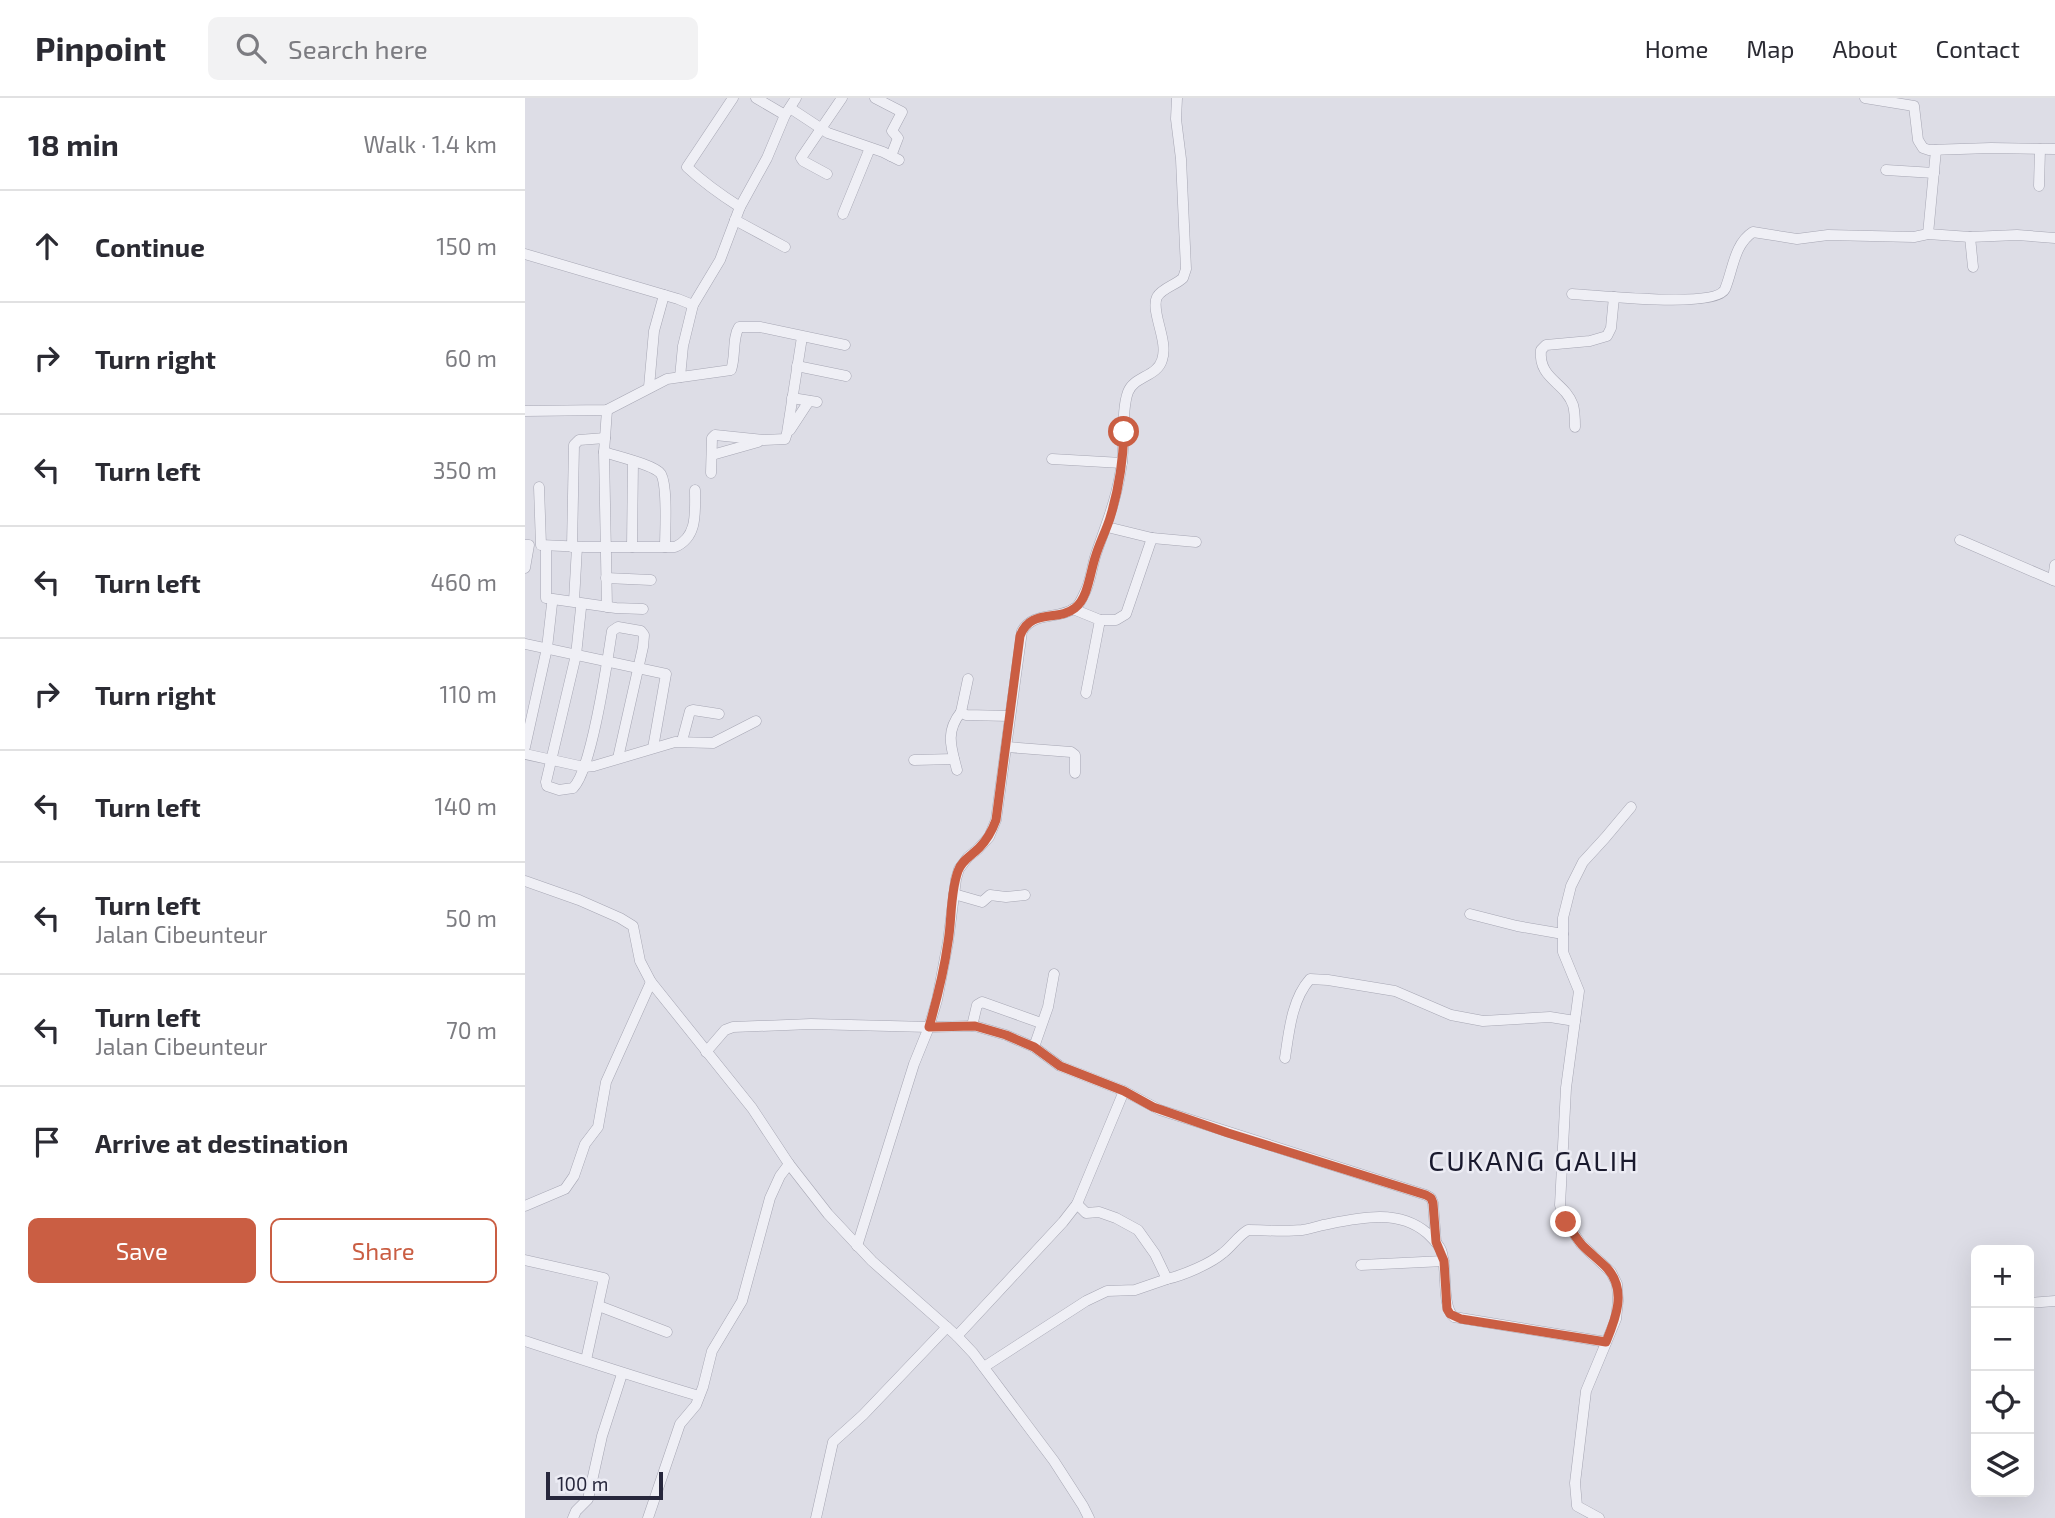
<!DOCTYPE html>
<html lang="en">
<head>
<meta charset="utf-8">
<style>
  body { margin:0; font-family:"Exo 2",sans-serif; background:#f2f2f3; color:#2b2b33 }
  .controls { position:absolute; right:21px; bottom:21px; display:grid; overflow:hidden; border-radius:10px; box-shadow:0 7px 28px #0002 }
  .controls button { width:63px; height:63px; display:grid; place-items:center; padding:0; border:0; border-bottom:2px solid #e1e1e2; background:#fff; color:#2b2b33; font:35px sans-serif }
  .scale { position:absolute; left:21px; bottom:18px; width:117px; box-sizing:border-box; padding-left:7px; border:4px solid #27273c; border-top:0; font-size:19px; line-height:24px; white-space:nowrap; color:#27273c; -webkit-text-stroke:5px #ececf4; paint-order:stroke }
  .stop { position:absolute; width:21px; height:21px; margin:-16px; border:5px solid #ca5e43; border-radius:50%; background:#fff }
  .stop.end { background:#ca5e43; border-color:#fff; box-shadow:0 2px 7px #0008 }
  .list { margin:0; padding:0; list-style:none }
  h2 { display:flex; justify-content:space-between; align-items:center; height:91px; margin:0; padding:0 28px; font-size:30px }
  h2 small { font-size:23px; font-weight:400; color:#7c7c81 }
  .list li { display:grid; grid-template-columns:46px 1fr auto; gap:21px; align-items:center; box-sizing:border-box; height:112px; padding:0 28px; border-top:2px solid #e1e1e2 }
  .list b { display:block; font-size:26px; white-space:nowrap }
  .list p { margin:0; font-size:23px; white-space:nowrap; color:#7c7c81 }
  .list em { font-size:23px; font-style:normal; color:#7c7c81 }
  .actions { display:flex; gap:14px; padding:21px 28px }
  .actions a { flex:1; padding:16px 0; border:2px solid #ca5e43; border-radius:10px; text-align:center; font-size:24px; color:#ca5e43 }
  .actions .main { background:#ca5e43; color:#fff }
  .icon { flex:none; width:38px; height:38px; fill:none; stroke:currentColor; stroke-width:2; stroke-linecap:round; stroke-linejoin:round }
  .map { position:relative; flex:none; width:1530px; height:1420px; overflow:hidden }
  header { display:flex; align-items:center; gap:42px; box-sizing:border-box; height:98px; padding:0 35px; background:#fff; border-bottom:2px solid #e1e1e2 }
  header strong { font-size:33px }
  nav { display:flex; gap:38px; margin-inline-start:auto; font-size:24px }
  .search { width:490px; height:63px; background:#f2f2f3; display:flex; align-items:center; gap:18px; box-sizing:border-box; padding:0 24px; border-radius:10px; color:#7c7c81; font-size:26px }
  main { display:flex }
  aside { flex:1; background:#fff }
  .map>svg:first-child { display:block }
  .lines { fill:none; stroke-linecap:round; stroke-linejoin:round }
  .minor-casing { stroke:#a6a6b3; stroke-width:11 }
  .minor { stroke:#efeff5; stroke-width:10 }
  .route { stroke:#ca5e43; stroke-width:9 }
  .labels { text-anchor:middle; dominant-baseline:central; stroke-width:5; stroke-linejoin:round; paint-order:stroke }
  .quarter-label { font-size:28px; letter-spacing:2px; fill:#19192d; stroke:#ececf4 }
</style>
</head>
<body>
<header>
<strong>Pinpoint</strong>
<div class="search"><svg class="icon" aria-label="search" viewBox="0 0 24 24"><circle cx="10" cy="10" r="6"/><path d="M15 15l6 6"/></svg>Search here</div>
<nav><a>Home</a><a>Map</a><a>About</a><a>Contact</a></nav>
</header>
<main>
<aside>
<h2>18 min<small>Walk · 1.4 km</small></h2>
<ul class="list">
<li><svg class="icon" aria-label="ahead" viewBox="0 0 24 24"><path d="M12 20V5M6 11l6-6 6 6"/></svg><div><b>Continue</b></div><em>150 m</em></li>
<li><svg class="icon" aria-label="right" viewBox="0 0 24 24"><path d="M7 20v-9h11M14 6l5 5-5 5"/></svg><div><b>Turn right</b></div><em>60 m</em></li>
<li><svg class="icon" aria-label="left" viewBox="0 0 24 24"><path d="M17 20v-9H6M10 6l-5 5 5 5"/></svg><div><b>Turn left</b></div><em>350 m</em></li>
<li><svg class="icon" aria-label="left" viewBox="0 0 24 24"><path d="M17 20v-9H6M10 6l-5 5 5 5"/></svg><div><b>Turn left</b></div><em>460 m</em></li>
<li><svg class="icon" aria-label="right" viewBox="0 0 24 24"><path d="M7 20v-9h11M14 6l5 5-5 5"/></svg><div><b>Turn right</b></div><em>110 m</em></li>
<li><svg class="icon" aria-label="left" viewBox="0 0 24 24"><path d="M17 20v-9H6M10 6l-5 5 5 5"/></svg><div><b>Turn left</b></div><em>140 m</em></li>
<li><svg class="icon" aria-label="left" viewBox="0 0 24 24"><path d="M17 20v-9H6M10 6l-5 5 5 5"/></svg><div><b>Turn left</b><p>Jalan Cibeunteur</p></div><em>50 m</em></li>
<li><svg class="icon" aria-label="left" viewBox="0 0 24 24"><path d="M17 20v-9H6M10 6l-5 5 5 5"/></svg><div><b>Turn left</b><p>Jalan Cibeunteur</p></div><em>70 m</em></li>
<li><svg class="icon" aria-label="arrive" viewBox="0 0 24 24"><path d="M6 21V4h12l-3 4 3 4H6"/></svg><div><b>Arrive at destination</b></div></li>
</ul>
<div class="actions"><a class="main">Save</a><a>Share</a></div>
</aside>
<div class="map">
<svg width="1530" height="1420" viewBox="0 0 1530 1420">
  <rect width="100%" height="100%" fill="#dddde6"/>
  <g class="lines">
    <g class="minor-casing">
      <g id="minor">
        <path d="M 208,0 L 162,69 C 178,84 196,97 215,109"/>
        <path d="M 231,0 L 260,17"/>
        <path d="M 350,0 L 377,14 L 367,33 L 373,40 L 366,58"/>
        <path d="M 1340,0 L 1389,8 L 1393,42 L 1398,50 L 1404,52 L 1466,50 L 1530,51"/>
        <path d="M 265,10 L 303,35 L 358,54 L 374,62"/>
        <path d="M 1361,72 L 1409,75"/>
        <path d="M 302,76 L 278,63 L 276,60 L 317,0"/>
        <path d="M 1514,88 L 1515,51"/>
        <path d="M 318,116 L 345,50"/>
        <path d="M 210,122 L 260,149"/>
        <path d="M 1403,136 L 1411,52"/>
        <path d="M 1445,139 L 1448,169"/>
        <path d="M 0,156 L 153,201 L 168,207"/>
        <path d="M 1047,196 C 1071,197 1191,211 1200,191 C 1208,172 1209,146 1228,134 L 1272,141 L 1303,137 L 1389,139 L 1403,136 L 1445,139 L 1492,137 L 1530,140"/>
        <path d="M 272,268 L 321,278"/>
        <path d="M 155,279 L 158,248 L 168,207 L 195,162 L 215,109 L 242,60 L 260,17 L 271,0"/>
        <path d="M 124,289 L 129,233 L 139,197"/>
        <path d="M 267,300 L 292,304"/>
        <path d="M 82,312 L 79,354 L 82,509"/>
        <path d="M 0,313 L 82,312 L 142,281 L 206,272 C 211,258 207,240 214,229 L 235,229 L 320,247"/>
        <path d="M 1050,329 C 1050,322 1050,314 1048,307 C 1040,284 1013,281 1016,252 L 1021,247 L 1065,243 L 1082,238 L 1086,230 L 1089,199"/>
        <path d="M 265,332 L 284,303"/>
        <path d="M 79,354 C 91,358 130,367 136,376 C 143,389 140,433 140,449"/>
        <path d="M 187,357 L 233,344"/>
        <path d="M 527,361 L 597,365"/>
        <path d="M 186,375 L 187,340 L 190,337 L 239,342 L 260,341 L 262,335 L 277,239"/>
        <path d="M 14,389 L 16,447 L 60,449 L 150,449 C 173,439 170,414 170,392"/>
        <path d="M 582,429 L 627,440 L 671,444"/>
        <path d="M 1435,442 L 1530,483"/>
        <path d="M 0,447 L 4,447 L 0,470"/>
        <path d="M 21,448 L 21,500 L 91,510 L 118,511"/>
        <path d="M 47,449 L 49,347 L 54,342 L 80,340"/>
        <path d="M 107,449 L 108,363"/>
        <path d="M 81,480 L 126,482"/>
        <path d="M 1528,482 L 1530,467"/>
        <path d="M 49,503 L 52,449"/>
        <path d="M 56,510 L 51,557 L 21,684 L 22,688 L 34,692 L 48,690 C 67,672 82,564 87,533 L 93,529 L 116,533 L 119,537 L 118,549 L 93,660"/>
        <path d="M 548,511 L 575,522 L 561,595"/>
        <path d="M 575,522 L 591,522 L 601,516 L 627,440"/>
        <path d="M 0,546 L 141,576 L 128,650"/>
        <path d="M 443,581 L 436,614 L 441,617 L 485,618"/>
        <path d="M 157,643 L 165,613 L 168,612 L 194,616"/>
        <path d="M 0,649 L 22,550 L 27,506"/>
        <path d="M 482,649 L 546,654 L 550,657 L 550,675"/>
        <path d="M 0,656 L 59,669 L 69,668 L 150,644 L 188,645 L 231,623"/>
        <path d="M 389,662 L 429,661"/>
        <path d="M 432,672 C 426,649 420,634 436,614"/>
        <path d="M 0,783 L 54,802 L 95,820 L 108,828 L 115,863 L 126,884 L 227,1010 L 264,1066 L 303,1116 L 347,1163 L 432,1238 L 448,1255 L 529,1363 L 558,1408 L 564,1420"/>
        <path d="M 429,796 L 457,804 L 465,797 L 481,799 L 500,797"/>
        <path d="M 945,816 L 992,828 L 1038,836"/>
        <path d="M 447,928 L 452,907 L 457,904 L 516,925"/>
        <path d="M 181,954 L 200,932 L 208,929 L 286,926 L 404,929 L 450,928 L 481,937 L 509,949 L 523,909 L 529,876"/>
        <path d="M 760,960 C 764,933 767,901 785,881 L 803,882 L 870,893 L 926,917 L 958,923 L 1025,919 L 1050,923"/>
        <path d="M 599,993 L 635,1012 L 901,1097 L 906,1100 L 908,1105 L 911,1144"/>
        <path d="M 0,1108 L 40,1091 L 49,1078 L 60,1046 L 73,1029 L 81,984 L 126,884"/>
        <path d="M 332,1148 L 389,966 L 404,929 L 412,902 L 423,844 L 431,781 L 434,771 L 443,759 L 452,752 L 464,739 L 471,722 L 497,533 C 509,513 533,522 550,510 C 555,507 558,498 561,492 C 566,481 567,468 571,456 C 582,424 593,398 597,363 C 600,343 596,313 603,294 C 609,278 632,279 637,262 C 644,243 625,213 632,199 C 637,190 651,187 658,180 L 661,171 L 656,61 L 651,21 L 652,0"/>
        <path d="M 0,1162 L 79,1180 L 61,1262"/>
        <path d="M 836,1167 L 919,1163"/>
        <path d="M 642,1181 C 659,1177 685,1166 698,1155 C 707,1148 713,1138 723,1132 C 741,1132 759,1134 777,1132 C 784,1131 791,1129 798,1127 C 833,1120 873,1110 902,1135 C 907,1140 913,1145 916,1152 C 923,1169 916,1209 929,1219 L 1081,1244"/>
        <path d="M 1504,1205 L 1530,1203"/>
        <path d="M 74,1208 L 142,1234"/>
        <path d="M 432,1238 L 538,1124 L 552,1106"/>
        <path d="M 0,1243 C 58,1262 116,1281 174,1298"/>
        <path d="M 459,1269 L 561,1203 L 582,1193 L 610,1192 L 642,1181 L 630,1156 L 613,1132 L 591,1120 L 574,1114 L 561,1115 L 552,1106 L 599,993 L 535,968 L 509,949"/>
        <path d="M 48,1420 L 51,1413 L 63,1401 L 77,1338 L 97,1276"/>
        <path d="M 123,1420 L 155,1326 L 171,1307 L 178,1289 L 187,1253 L 217,1203 L 245,1100 L 255,1078 L 264,1066"/>
        <path d="M 291,1420 L 308,1344 L 338,1317 L 422,1229"/>
        <path d="M 1074,1420 L 1052,1408 L 1050,1385 L 1061,1293 L 1091,1221 L 1093,1203 L 1092,1186 L 1086,1174 L 1056,1146 L 1041,1124 L 1035,1107 L 1041,990 L 1054,893 L 1038,854 L 1038,820 L 1046,788 L 1058,764 L 1080,740 L 1106,709"/>
      </g>
    </g>
    <use href="#minor" class="minor"/>
  </g>
  <g class="lines">
    <path class="route" d="M 599,334 C 598,363 594,391 585,420 C 581,433 574,446 570,460 C 565,475 563,500 550,510 C 533,524 505,510 495,538 L 471,722 C 467,733 463,741 454,750 C 446,758 437,762 433,773 C 425,795 427,821 423,844 C 419,873 412,901 404,929 L 450,928 L 481,937 L 509,949 L 535,968 L 599,993 L 628,1009 L 703,1035 L 901,1097 L 906,1100 L 908,1105 L 911,1144 L 919,1163 L 922,1211 L 925,1216 L 936,1221 L 1081,1244 C 1091,1220 1102,1192 1082,1170 C 1074,1162 1065,1155 1057,1147 C 1051,1140 1046,1132 1041,1124"/>
  </g>
  <g class="labels">
    <g class="quarter-label">
      <text x="1009" y="1062">CUKANG GALIH</text>
    </g>
  </g>
</svg>
<div class="controls">
<button>+</button>
<button>−</button>
<button><svg class="icon" aria-label="locate" viewBox="0 0 24 24"><circle cx="12" cy="12" r="6"/><path d="M12 2v4M12 18v4M2 12h4M18 12h4"/></svg></button>
<button><svg class="icon" aria-label="layers" viewBox="0 0 24 24"><path d="M12 4l9 5-9 5-9-5zM3 14l9 5 9-5"/></svg></button>
</div>
<div class="scale">100 m</div>
<div class="stop" style="left:599px;top:334px"></div>
<div class="stop end" style="left:1041px;top:1124px"></div>
</div>
</main>
</body>
</html>
